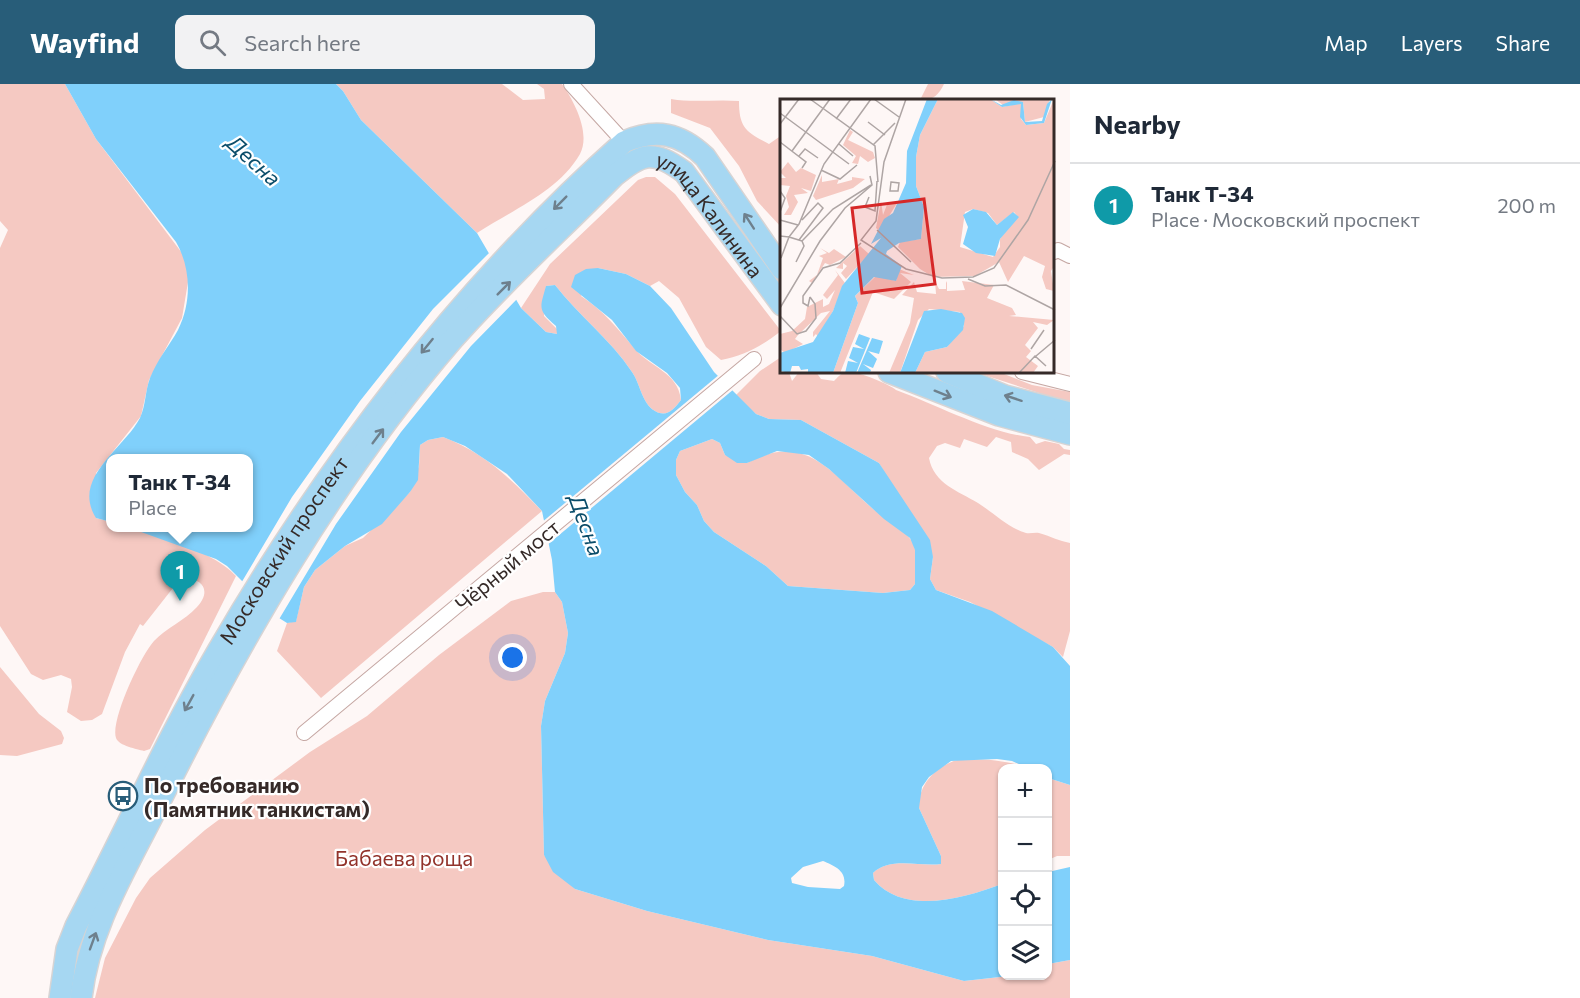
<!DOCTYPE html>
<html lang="en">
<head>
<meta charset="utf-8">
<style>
  body { margin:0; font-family:Commissioner,sans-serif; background:#f2f2f3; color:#1f2937 }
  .controls { position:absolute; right:18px; bottom:18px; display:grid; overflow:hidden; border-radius:12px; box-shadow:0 2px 4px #0004 }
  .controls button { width:54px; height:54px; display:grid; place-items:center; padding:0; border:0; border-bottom:2px solid #e0e1e3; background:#fff; color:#1f2937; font:30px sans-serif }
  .you { position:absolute; left:513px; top:574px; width:21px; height:21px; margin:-15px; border:4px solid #fff; border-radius:50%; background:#1a73e8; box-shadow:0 0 0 9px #1a73e833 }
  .badge { display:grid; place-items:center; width:39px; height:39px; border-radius:50%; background:#285d79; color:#fff; font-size:20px; font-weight:700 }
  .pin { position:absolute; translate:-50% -50px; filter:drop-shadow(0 2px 3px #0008) }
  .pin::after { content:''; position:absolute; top:32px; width:21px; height:18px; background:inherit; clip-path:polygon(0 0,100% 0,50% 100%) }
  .popup { position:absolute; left:106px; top:370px; width:147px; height:78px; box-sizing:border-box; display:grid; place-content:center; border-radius:12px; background:#fff; filter:drop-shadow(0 2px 4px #0005); font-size:20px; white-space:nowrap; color:#747a83 }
  .popup b { font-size:22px; color:#1f2937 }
  .popup::after { content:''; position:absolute; left:50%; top:100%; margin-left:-12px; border:12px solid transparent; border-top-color:#fff }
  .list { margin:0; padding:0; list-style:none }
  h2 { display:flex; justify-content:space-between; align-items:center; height:78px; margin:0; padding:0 24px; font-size:26px }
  h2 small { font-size:20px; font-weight:400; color:#747a83 }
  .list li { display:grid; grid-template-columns:39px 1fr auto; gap:18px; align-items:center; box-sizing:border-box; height:84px; padding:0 24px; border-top:2px solid #e0e1e3 }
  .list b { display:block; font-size:22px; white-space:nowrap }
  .list p { margin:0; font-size:20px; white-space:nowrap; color:#747a83 }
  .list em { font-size:20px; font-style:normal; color:#747a83 }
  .icon { flex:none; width:33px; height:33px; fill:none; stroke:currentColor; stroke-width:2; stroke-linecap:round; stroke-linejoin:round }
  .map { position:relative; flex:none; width:1070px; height:914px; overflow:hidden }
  header { display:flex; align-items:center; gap:36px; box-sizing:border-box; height:84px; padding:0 30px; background:#285d79; color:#fff }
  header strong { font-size:28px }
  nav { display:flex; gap:33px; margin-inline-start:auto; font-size:21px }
  .search { width:420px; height:54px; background:#f2f2f3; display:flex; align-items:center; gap:15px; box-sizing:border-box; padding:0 21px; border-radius:12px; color:#747a83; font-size:22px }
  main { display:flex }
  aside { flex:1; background:#fff }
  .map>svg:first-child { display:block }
  .green { fill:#f5c9c2 }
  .water { fill:#80d0fb; fill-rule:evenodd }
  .pier { fill:#fef7f6 }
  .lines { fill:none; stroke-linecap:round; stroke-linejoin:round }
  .minor-casing { stroke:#c5a7a3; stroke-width:16 }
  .primary-casing { stroke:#d7d4d4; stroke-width:24 }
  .minor { stroke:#fff; stroke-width:14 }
  .primary { stroke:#a6d7f2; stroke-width:21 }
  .oneway { stroke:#6e808d }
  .labels { text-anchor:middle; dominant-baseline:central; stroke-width:4.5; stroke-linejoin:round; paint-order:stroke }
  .street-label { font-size:21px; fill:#352a28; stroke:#fff }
  .poi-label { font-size:21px; font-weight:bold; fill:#352a28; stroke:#fff; text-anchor:start }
  .park-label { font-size:21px; fill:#92332b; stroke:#fff }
  .water-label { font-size:22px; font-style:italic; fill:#0b4d6a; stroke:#fff }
  .inset-road { fill:none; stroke:#aea5a4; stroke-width:1.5 }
  .view { fill:#d62828; fill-opacity:0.15; stroke:#d62828; stroke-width:3 }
  .inset-edge { fill:none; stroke:#352a28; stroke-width:3 }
</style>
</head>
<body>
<header>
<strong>Wayfind</strong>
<div class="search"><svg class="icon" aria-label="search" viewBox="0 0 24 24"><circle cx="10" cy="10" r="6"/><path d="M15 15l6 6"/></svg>Search here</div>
<nav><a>Map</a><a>Layers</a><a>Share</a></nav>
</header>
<main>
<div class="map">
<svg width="1070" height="914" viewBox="0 0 1070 914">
  <rect width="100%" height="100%" fill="#fef7f6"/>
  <g class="green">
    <path d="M 0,0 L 65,0 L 96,55 L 185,173 L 189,192 L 182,234 L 149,296 L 141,332 L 96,389 L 96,434 L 111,438 L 111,444 C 144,444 214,467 236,492 L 150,665 L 144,667 C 137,665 119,662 116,654 C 110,637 141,571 154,557 C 166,544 184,537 197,523 C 213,506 201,492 180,495 L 143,542 L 140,540 L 125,568 L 102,630 L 92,636 L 81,637 L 67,628 L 72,603 L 71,595 L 61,591 L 43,596 L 31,590 L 0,542 L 0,164 L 8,146 L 0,137 Z"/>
    <path d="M 336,0 L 502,0 L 523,16 L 545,15 L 544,5 L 537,0 L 562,0 C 574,17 591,49 580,70 C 558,108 512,126 477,149 L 361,36 L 343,7 Z"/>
    <path d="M 928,0 L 944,0 C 939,11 932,17 920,16 Z"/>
    <path d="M 671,15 C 694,19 715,15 739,17 C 739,44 746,48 769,60 L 782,51 L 782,144 L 757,117 L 739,82 L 710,44 L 671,29 Z"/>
    <path d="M 646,93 L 655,93 L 675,110 L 781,247 C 763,261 744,272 721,276 L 706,263 L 679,214 L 659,197 L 650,202 L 626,190 L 598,184 L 581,212 C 604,227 618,245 635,265 C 651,284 678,288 681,316 C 674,325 667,334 655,327 C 642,320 640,299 632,288 C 610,255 579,232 555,201 L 546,202 L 544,232 L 558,246 L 557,250 L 546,248 L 521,224 L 550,180 L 638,96 Z"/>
    <path d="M 781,273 L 782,288 L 789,288 L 792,297 L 799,288 L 816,288 L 821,295 L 834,297 C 837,294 841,289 846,288 C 855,286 889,300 896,306 C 937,321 989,349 1030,353 L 1036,360 L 1045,357 L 1059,360 L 1064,365 L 1070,366 L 1070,371 L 1064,370 L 1039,386 L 1028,375 L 1012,368 L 1011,358 L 996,353 L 987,363 L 964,355 L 960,364 L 945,359 L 937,362 L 929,374 C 934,400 958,407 978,419 C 994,429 1007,443 1026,449 C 1030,450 1035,448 1039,449 C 1050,452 1059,457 1070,459 L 1070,547 L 1063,573 L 1053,563 L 970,518 L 936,506 L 930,495 L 933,473 L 879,379 L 801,336 L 769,335 L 756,330 L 735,312 L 760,287 Z"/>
    <path d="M 975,288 L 999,288 L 1032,301 L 1070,308 L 1070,319 Z"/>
    <path d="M 443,353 C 485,369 511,395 542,427 L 321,614 L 277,567 L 287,539 L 296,537 L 304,503 L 315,486 L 345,462 L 363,454 L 410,408 L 419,382 L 420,361 L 428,356 Z"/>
    <path d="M 712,355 L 720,359 L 725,371 L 747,379 C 806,347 831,389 872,424 C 881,432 905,446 911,456 C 919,468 917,486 915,500 L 910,506 L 883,509 L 788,502 L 766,482 L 714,448 L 704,437 L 697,421 L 685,408 L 676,391 L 676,376 L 680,367 Z"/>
    <path d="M 543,508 L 555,508 L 562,518 L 568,549 L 565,569 L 545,617 L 541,642 L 544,771 L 575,805 L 647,827 L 768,856 L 872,872 L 964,897 L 1009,892 L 1048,892 L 1048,880 L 1070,876 L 1070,914 L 95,914 L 105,874 L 136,814 L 150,794 L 205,746 L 310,668 L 367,632 L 439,571 L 511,517 Z"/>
    <path d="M 0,583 L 39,630 L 61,647 L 64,654 L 62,660 L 17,672 L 0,671 Z"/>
    <path d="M 961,675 C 986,675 1005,676 1028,684 L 1002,684 L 1002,800 C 964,814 905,832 874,796 L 873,789 C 890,772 919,783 941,780 L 941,772 L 919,724 C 918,699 938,680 961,675 Z"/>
    <path d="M 1048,694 L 1070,701 L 1070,772 L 1057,772 L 1048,776 Z"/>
  </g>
  <g class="water">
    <path d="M 65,0 L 336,0 L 343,7 L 361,36 L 477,149 L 521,224 L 546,248 L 557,250 L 556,242 C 537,226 540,224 546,202 L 555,201 C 579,232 610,255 632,288 C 640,299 642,320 655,327 C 667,334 674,325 681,316 L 680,304 L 667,289 L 636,267 L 612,236 L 571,203 L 575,191 L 586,185 L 598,184 L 626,190 L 650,202 L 671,224 L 714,288 L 756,330 L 769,335 L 801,336 L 879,379 L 930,456 L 933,473 L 930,495 L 936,506 L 992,527 L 1053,563 L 1070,582 L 1070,701 L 1048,694 L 1048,684 L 1028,684 L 1012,677 L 997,675 L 951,677 L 929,693 L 922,703 L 919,724 L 941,772 L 941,780 C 920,783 890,772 873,789 L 874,796 C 905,832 964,814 1002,800 L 1002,892 L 1009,892 L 964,897 L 872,872 L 768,856 L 647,827 L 575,805 L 553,788 L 544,771 L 541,642 L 545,617 L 565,569 L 568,549 L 562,518 L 555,508 L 552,476 L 542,427 L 507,390 L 465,362 L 443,353 L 428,356 L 420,361 L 418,396 L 410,408 L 382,440 L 345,462 L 315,486 L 304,503 L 296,538 L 287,539 L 279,534 L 227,482 L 216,475 L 130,444 L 249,444 L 249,374 L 111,374 L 111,438 L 96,434 C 71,394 123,366 140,334 C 146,321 145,307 150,294 C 157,276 169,262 178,246 C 192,218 191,184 176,158 L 96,55 ZM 712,355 L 720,359 L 725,371 L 737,379 L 747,379 L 777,367 L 809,371 L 829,385 L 884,435 L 910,454 L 915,466 L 915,500 L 910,506 L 883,509 L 788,502 L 766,482 L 714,448 L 704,437 L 697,421 L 685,408 L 676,391 L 676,376 L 680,367 ZM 823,777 C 835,782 847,787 844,802 L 840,805 L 808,803 L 792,799 L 791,794 L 803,783 Z"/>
    <path d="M 1070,783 L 1070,876 L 1048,880 L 1048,788 Z"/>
  </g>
  <g class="pier">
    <path d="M 491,167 L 518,214 L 471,262 L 401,348 L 336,440 L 278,537 L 240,501 L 292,413 L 360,317 L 433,225 Z"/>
    <path d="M 720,290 L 734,305 L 546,462 L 541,439 Z"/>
  </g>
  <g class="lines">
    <g class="minor-casing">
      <g id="minor">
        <path d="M 571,0 L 624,58"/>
        <path d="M 1054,168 L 1058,166 L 1070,172"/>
        <path d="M 1022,288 L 1070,300"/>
        <path d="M 304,649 L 754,275"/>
      </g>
    </g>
    <g class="primary-casing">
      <g id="primary">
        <path d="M 889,288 L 999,331 L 1070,350"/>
        <path d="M 947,288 L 1005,312 L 1070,329"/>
        <path id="s1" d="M 60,914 L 67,865 L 76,842 C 124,751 166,656 218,567 C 328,378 460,204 624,58 C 656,44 680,49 705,73 L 782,185"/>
        <path id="s2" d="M 81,914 C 89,842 129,780 160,717 C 242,553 333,394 453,255 C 503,198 561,146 614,92 C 642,69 653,65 684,88 L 782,221"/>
      </g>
    </g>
    <use href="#minor" class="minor"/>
    <use href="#primary" class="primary"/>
  </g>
  <defs><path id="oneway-shaft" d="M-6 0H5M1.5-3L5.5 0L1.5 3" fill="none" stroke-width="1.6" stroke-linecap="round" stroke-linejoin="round" transform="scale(1.5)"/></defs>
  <g class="oneway">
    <use href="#oneway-shaft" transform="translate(560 119) rotate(135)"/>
    <use href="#oneway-shaft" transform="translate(749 137) rotate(-123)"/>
    <use href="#oneway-shaft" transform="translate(504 204) rotate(-45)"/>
    <use href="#oneway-shaft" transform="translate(427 262) rotate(129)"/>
    <use href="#oneway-shaft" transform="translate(943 310) rotate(22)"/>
    <use href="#oneway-shaft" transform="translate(1013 314) rotate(-162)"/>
    <use href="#oneway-shaft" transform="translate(378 352) rotate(-53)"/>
    <use href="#oneway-shaft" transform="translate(189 619) rotate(119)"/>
    <use href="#oneway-shaft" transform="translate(93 857) rotate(-70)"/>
  </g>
  <defs>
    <g id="bus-ring" transform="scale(1.5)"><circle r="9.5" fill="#fff" stroke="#285d79" stroke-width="1.5"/><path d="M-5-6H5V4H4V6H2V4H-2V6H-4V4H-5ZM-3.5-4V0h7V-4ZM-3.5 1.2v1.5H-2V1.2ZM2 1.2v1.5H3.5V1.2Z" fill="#285d79"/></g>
  </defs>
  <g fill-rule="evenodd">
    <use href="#bus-ring" x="123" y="712"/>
  </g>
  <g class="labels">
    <g class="street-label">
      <text stroke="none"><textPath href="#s2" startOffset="1119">улица Калинина</textPath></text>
      <text stroke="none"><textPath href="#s1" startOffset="504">Московский проспект</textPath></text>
      <text transform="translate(507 481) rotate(-40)">Чёрный мост</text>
    </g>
    <g class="poi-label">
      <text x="144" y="700">По требованию<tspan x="144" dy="24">(Памятник танкистам)</tspan></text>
    </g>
    <g class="park-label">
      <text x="404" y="773">Бабаева роща</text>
    </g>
    <g class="water-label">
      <text transform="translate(254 76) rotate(42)">Десна</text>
      <text transform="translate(587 441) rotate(70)">Десна</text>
    </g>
  </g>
  <g transform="translate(780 15)">
    <rect width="274" height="274" fill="#fef7f6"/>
    <path d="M 158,0 L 210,0 L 222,8 L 241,4 L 241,20 L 246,26 L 264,24 L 274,0 L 275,166 L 271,172 L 274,192 L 266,190 L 262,178 L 265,167 L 244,157 L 228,183 L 219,163 L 195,177 L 153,178 L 140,170 L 118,148 L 120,143 L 141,140 L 144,108 L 136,87 L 136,58 L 140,36 ZM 193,110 L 208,114 L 217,126 L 234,113 L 237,117 L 220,140 L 220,148 L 213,158 L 180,148 L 185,113 ZM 215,0 L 270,0 L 264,18 L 245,23 L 243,3 L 223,6 ZM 70,31 L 73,33 L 68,41 L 93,53 L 95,59 L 88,63 L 80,57 L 78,65 L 72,64 L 76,57 L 63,46 ZM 8,63 L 16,73 L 21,69 L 36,76 L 31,92 L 21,89 L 28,94 L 14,96 L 18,103 L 11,116 L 4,116 L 9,108 L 6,97 L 10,87 L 0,86 L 0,79 L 6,79 L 0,73 ZM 42,76 L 42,83 L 59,80 L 57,85 L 72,81 L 72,78 L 85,80 L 73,89 L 36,101 L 33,97 ZM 101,102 L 103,116 L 108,103 L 117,104 L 100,132 L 96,129 ZM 80,147 L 89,155 L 66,180 L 61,174 L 67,167 L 63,164 L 63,170 L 56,169 ZM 40,149 L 49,154 L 54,150 L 66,158 L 50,166 L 45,164 L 32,184 L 29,182 L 37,176 L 43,159 L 39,157 L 47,154 ZM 119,170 L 134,176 L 120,174 L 131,183 L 114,200 L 93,193 L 60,274 L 53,274 L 78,204 L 75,197 L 96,177 L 116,182 ZM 55,171 L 65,184 L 53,212 L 38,238 L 36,235 L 33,238 L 33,233 L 50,212 L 41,214 L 18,236 L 15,240 L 23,245 L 5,254 L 0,250 L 0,235 L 12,232 L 25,220 L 27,208 L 43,200 L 43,208 L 49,205 L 55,191 L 47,200 L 43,196 L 58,176 ZM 155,182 L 159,190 L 166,190 L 166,184 L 167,182 L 167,192 L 185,191 L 182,182 L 214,186 L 207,199 L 232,209 L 236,216 L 229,217 L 274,221 L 267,226 L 253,223 L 258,229 L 245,246 L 251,252 L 246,258 L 258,267 L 253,274 L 135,274 L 145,253 L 167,248 L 184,227 L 180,213 L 149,210 L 138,221 L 120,274 L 109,274 L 130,224 L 134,199 L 122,196 L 134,183 L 137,193 L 156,195 Z" fill="#f5c9c2" fill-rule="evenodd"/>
    <path d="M 147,0 L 158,0 L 140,36 L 136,58 L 136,87 L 144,108 L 141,140 L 119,144 L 107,152 L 106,155 L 122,167 L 116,182 L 94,178 L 75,197 L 78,204 L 53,274 L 28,274 L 28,270 L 21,271 L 19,267 L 12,267 L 10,274 L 0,272 L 0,254 L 33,243 L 53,212 L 62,187 L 101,139 L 91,145 L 104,120 L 113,114 L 126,84 L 127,52 ZM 210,0 L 221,6 L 234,1 L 243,3 L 245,23 L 262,22 L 267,5 L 272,0 L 264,24 L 246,26 L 240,18 L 241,5 L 222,8 ZM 193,110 L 206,113 L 217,126 L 233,113 L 239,118 L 220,140 L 215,157 L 196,154 L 183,145 L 188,128 L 183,116 ZM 161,210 L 182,214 L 185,219 L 183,231 L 167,248 L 145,253 L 135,274 L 120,274 L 144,212 ZM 79,235 L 90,239 L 76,274 L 65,274 L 68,262 L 78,264 L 69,259 L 73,248 L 84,250 L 75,245 ZM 92,239 L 103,242 L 99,255 L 88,252 L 97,260 L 93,269 L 83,265 L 91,271 L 90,274 L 77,274 Z" fill="#80d0fb"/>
    <path class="inset-road" d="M 30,0 L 95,47 L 98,83M 94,0 L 119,18M 126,0 L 104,63 L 96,122 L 81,141 L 126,170 L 162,179 L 193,178 L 214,169 L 248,121 L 275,62M 0,14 L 69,65M 56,20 L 71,0M 88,23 L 105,36M 0,25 L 19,0M 0,43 L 26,63 L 22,69M 59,45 L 73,57M 93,46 L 115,24M 12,52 L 50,0M 19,57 L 25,50 L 38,59M 41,71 L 60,80 L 77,66M 111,83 L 119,84 L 118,92 L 110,92 ZM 0,92 L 5,99 L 0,113M 89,98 L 85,108 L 95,112 L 97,82M 0,121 L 18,126M 97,131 L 131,163M 0,137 L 9,138 L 19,125 L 44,65 L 91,0M 19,141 L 43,109 L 38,104 L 22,121M 22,142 L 53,110 L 91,86M 1,159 L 9,138 L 22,142M 16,163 L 24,147 L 22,142M 188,180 L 205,187 L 226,186 L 275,211M 30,198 L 28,207 L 23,204 L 23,197 L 43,169 L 60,164 L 81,144M 0,209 L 40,142 L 65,109 L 92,86 L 90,77M 0,217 L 17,235 L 26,232 L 36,219 L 35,205 L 30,198M 251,250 L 264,231M 256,257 L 275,241M 239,274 L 255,257 L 266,267"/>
    <path class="view" d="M 144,100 L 155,185 L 82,194 L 72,109 Z"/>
    <rect width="274" height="274" class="inset-edge"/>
  </g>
</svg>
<div class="controls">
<button>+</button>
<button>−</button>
<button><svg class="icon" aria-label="locate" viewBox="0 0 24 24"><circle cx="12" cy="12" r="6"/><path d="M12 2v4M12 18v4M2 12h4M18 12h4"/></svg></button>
<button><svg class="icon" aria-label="layers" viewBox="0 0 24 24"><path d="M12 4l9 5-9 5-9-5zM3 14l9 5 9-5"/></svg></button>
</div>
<div class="you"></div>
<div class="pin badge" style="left:180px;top:517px;background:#0f9aa8">1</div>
<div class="popup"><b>Танк Т-34</b>Place</div>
</div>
<aside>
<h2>Nearby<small></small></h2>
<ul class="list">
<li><span class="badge" style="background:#0f9aa8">1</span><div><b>Танк Т-34</b><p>Place · Московский проспект</p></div><em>200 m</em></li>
</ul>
</aside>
</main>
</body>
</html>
